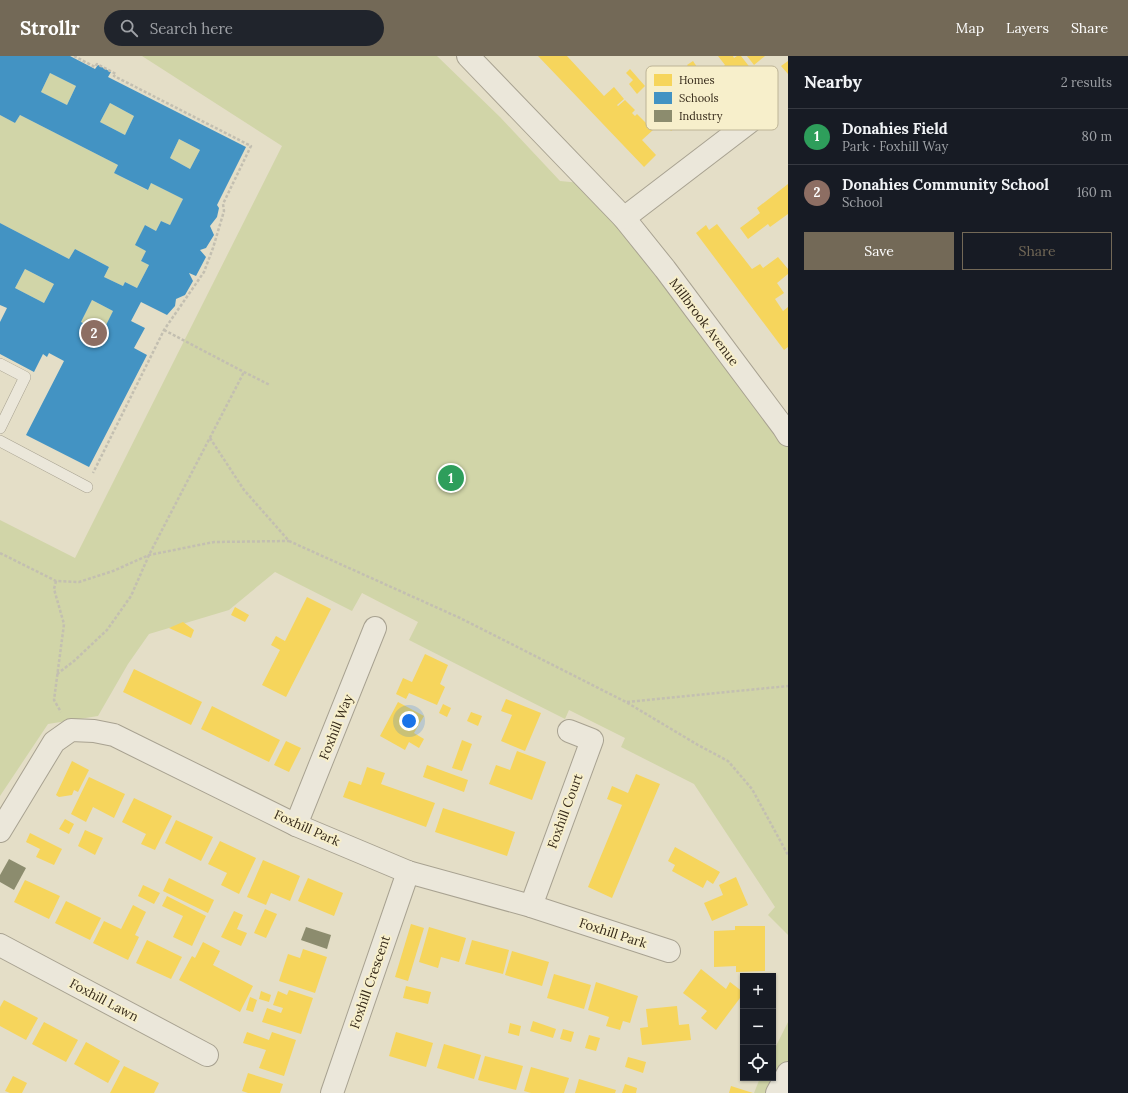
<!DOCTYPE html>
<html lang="en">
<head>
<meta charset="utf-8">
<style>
  body { margin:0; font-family:Lora,serif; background:#20242c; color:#f1f3f6 }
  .controls { position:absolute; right:12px; bottom:12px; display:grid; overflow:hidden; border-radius:0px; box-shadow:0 1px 3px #0004 }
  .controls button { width:36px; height:36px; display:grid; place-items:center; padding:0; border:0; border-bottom:1px solid #363941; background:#171b24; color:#f1f3f6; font:20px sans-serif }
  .you { position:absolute; left:409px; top:665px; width:14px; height:14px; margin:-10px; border:3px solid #fff; border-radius:50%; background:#1a73e8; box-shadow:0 0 0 6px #1a73e833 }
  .badge { display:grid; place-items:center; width:26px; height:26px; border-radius:50%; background:#736957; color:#fff; font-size:13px; font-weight:700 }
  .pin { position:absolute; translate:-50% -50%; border:2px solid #fff; box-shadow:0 1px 4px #0006 }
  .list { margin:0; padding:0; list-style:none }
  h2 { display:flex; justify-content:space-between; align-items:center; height:52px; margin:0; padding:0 16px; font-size:17px }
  h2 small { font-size:13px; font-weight:400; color:#9ea1a6 }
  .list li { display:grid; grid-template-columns:26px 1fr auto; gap:12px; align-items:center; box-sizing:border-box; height:56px; padding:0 16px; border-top:1px solid #363941 }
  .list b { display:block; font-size:15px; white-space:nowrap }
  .list p { margin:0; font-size:13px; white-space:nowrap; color:#9ea1a6 }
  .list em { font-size:13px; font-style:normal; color:#9ea1a6 }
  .actions { display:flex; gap:8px; padding:12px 16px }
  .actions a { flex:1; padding:9px 0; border:1px solid #736957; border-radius:0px; text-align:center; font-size:14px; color:#736957 }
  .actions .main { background:#736957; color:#fff }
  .icon { flex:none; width:22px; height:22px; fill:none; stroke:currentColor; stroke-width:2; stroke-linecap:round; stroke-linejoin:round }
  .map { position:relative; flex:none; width:788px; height:1037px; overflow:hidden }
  header { display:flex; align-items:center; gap:24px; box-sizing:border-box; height:56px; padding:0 20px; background:#736957; color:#fff }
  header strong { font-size:19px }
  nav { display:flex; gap:22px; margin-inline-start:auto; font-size:14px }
  .search { width:280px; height:36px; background:#20242c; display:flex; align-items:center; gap:10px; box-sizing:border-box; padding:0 14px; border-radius:22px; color:#9ea1a6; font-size:15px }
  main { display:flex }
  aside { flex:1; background:#171b24 }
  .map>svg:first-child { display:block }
  .green { fill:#d1d5a8 }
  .homes { fill:#f6d55c }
  .schools { fill:#4393c3; fill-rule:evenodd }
  .industry { fill:#8c8c6e }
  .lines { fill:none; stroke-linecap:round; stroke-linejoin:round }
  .service-casing { stroke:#a8a291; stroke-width:12 }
  .minor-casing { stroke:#a8a291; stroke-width:24 }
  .tertiary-casing { stroke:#a8a291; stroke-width:24 }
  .path { stroke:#c3bfb1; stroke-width:2.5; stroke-dasharray:3 2; stroke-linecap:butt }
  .service { stroke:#ebe7da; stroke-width:11 }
  .minor { stroke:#ebe7da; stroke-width:22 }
  .tertiary { stroke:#ebe7da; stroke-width:22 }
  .labels { text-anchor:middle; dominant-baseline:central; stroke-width:4; stroke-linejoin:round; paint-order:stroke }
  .street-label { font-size:13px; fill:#362a1a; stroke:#f7efcb }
  .key { fill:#f7efcb; stroke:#bdb496; stroke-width:1 }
  .key-label { font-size:11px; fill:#362a1a }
</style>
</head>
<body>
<header>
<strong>Strollr</strong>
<div class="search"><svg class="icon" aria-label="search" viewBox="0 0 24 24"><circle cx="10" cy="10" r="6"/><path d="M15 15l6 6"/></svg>Search here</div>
<nav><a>Map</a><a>Layers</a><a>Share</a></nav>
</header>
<main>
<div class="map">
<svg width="788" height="1037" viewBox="0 0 788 1037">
  <rect width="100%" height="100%" fill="#e4dec7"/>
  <g class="green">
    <path d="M 142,0 L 437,0 L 500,61 L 560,125 L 591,128 L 788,380 L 788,879 L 768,859 L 775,851 L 694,728 L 621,691 L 625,682 L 569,654 L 565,663 L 409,584 L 418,566 L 362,537 L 352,555 L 275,516 L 229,554 L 149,578 L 128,608 L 98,660 L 48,668 L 0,740 L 0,464 L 75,502 L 282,90 Z"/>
    <path d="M 50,17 L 76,30 L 67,49 L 41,36 Z"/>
    <path d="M 110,47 L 134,60 L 125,79 L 100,66 Z"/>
    <path d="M 0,59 L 15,67 L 20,59 L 118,109 L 114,117 L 147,134 L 151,127 L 183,143 L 170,169 L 161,165 L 156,175 L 145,169 L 146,195 L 141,205 L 149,209 L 137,232 L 125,226 L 123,230 L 104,221 L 109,211 L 75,193 L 69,203 L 0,167 Z"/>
    <path d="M 179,83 L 200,94 L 190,113 L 170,102 Z"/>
    <path d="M 25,213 L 54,228 L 44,247 L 15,232 Z"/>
    <path d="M 92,244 L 113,255 L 102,277 L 81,266 Z"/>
    <path d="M 788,966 L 788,1009 L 773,1037 L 754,1037 L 760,1022 L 773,1022 L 773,996 Z"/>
  </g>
  <g class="homes">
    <path d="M 538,0 L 567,0 L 604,40 L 614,31 L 624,43 L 617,49 L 618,50 L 625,44 L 635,54 L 632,57 L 635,60 L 637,58 L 653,74 L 642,84 L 656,99 L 644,111 Z"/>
    <path d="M 718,0 L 733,0 L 734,2 L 737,0 L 741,0 L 755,18 L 692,68 L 675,48 L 725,9 Z"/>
    <path d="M 747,0 L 765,0 L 754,9 Z"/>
    <path d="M 693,5 L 697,11 L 691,15 L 687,9 Z"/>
    <path d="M 788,5 L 788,18 L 781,10 Z"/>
    <path d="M 630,13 L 645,30 L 637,38 L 629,28 L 633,24 L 626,17 Z"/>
    <path d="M 668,42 L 686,63 L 671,75 L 654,54 Z"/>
    <path d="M 788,128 L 788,158 L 770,171 L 768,168 L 748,183 L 740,172 L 760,157 L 757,152 Z"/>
    <path d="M 717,168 L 752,213 L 760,208 L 763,212 L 778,201 L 788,213 L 788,218 L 777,227 L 784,237 L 775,243 L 783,255 L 788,251 L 788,291 L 784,294 L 696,177 L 706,169 L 709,174 Z"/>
    <path d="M 307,541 L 331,553 L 286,641 L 262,629 L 280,594 L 271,589 L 276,580 L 285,585 Z"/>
    <path d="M 235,551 L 249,559 L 245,566 L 231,559 Z"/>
    <path d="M 183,566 L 194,574 L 191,582 L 169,572 Z"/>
    <path d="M 425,598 L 448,609 L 440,628 L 445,631 L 437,649 L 409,637 L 406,643 L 396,638 L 403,622 L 412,626 Z"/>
    <path d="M 134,613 L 202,646 L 191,669 L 123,636 Z"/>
    <path d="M 506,643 L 541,657 L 525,695 L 501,685 L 512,659 L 501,655 Z"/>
    <path d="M 398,646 L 424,660 L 414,677 L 424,683 L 419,692 L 409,686 L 405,694 L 380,680 Z"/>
    <path d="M 443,648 L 451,652 L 447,661 L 439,657 Z"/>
    <path d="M 212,650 L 280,684 L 269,706 L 201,673 Z"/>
    <path d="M 471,656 L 482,660 L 478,670 L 467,665 Z"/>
    <path d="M 462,684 L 472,688 L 462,715 L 452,712 Z"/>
    <path d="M 286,685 L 301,692 L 289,716 L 274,709 Z"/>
    <path d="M 517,695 L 546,706 L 532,744 L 489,728 L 496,709 L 510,714 Z"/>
    <path d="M 72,705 L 89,714 L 78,736 L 74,734 L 72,739 L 59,741 L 56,739 Z"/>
    <path d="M 427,709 L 468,724 L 464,736 L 423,721 Z"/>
    <path d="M 367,711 L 385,717 L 381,728 L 435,747 L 426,771 L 343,741 L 349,725 L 361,729 Z"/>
    <path d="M 636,718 L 660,728 L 612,842 L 588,831 L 622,749 L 607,743 L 612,730 L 628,737 Z"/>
    <path d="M 89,721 L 125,738 L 114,762 L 93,751 L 86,766 L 71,758 Z"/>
    <path d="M 134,742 L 172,760 L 155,794 L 141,788 L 146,778 L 122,766 Z"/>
    <path d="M 443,752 L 515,776 L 507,800 L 435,776 Z"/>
    <path d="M 65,763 L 74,768 L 69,778 L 59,773 Z"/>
    <path d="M 176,764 L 213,781 L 201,805 L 165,787 Z"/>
    <path d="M 85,774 L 103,782 L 95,799 L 78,790 Z"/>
    <path d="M 30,777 L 62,793 L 54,809 L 36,801 L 40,793 L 26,786 Z"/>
    <path d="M 220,785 L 256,802 L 239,838 L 221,829 L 227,817 L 208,808 Z"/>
    <path d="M 675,791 L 720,816 L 713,828 L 707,824 L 703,832 L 672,815 L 675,809 L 668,805 Z"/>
    <path d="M 263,804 L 300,820 L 290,845 L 271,837 L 266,849 L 247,841 Z"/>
    <path d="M 736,821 L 748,849 L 712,865 L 704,847 L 723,839 L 719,829 Z"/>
    <path d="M 169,822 L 214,844 L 208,857 L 163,835 Z"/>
    <path d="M 308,822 L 343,837 L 334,860 L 298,845 Z"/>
    <path d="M 25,824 L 60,840 L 49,863 L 14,846 Z"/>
    <path d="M 143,829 L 160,837 L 154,848 L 138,840 Z"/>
    <path d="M 167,840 L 206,860 L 192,890 L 173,881 L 183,860 L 162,850 Z"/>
    <path d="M 66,845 L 101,862 L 90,884 L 55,867 Z"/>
    <path d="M 133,849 L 146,856 L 135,879 L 139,881 L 128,904 L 93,887 L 104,865 L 121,873 Z"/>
    <path d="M 265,853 L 277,858 L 266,882 L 254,877 Z"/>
    <path d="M 234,855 L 243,859 L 237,873 L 247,877 L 241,890 L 221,881 Z"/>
    <path d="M 411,868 L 424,872 L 408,925 L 395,921 Z"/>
    <path d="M 735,870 L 765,870 L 765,915 L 736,916 L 736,910 L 714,911 L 714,875 L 735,874 Z"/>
    <path d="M 429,871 L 466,882 L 459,906 L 441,901 L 438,912 L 419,906 Z"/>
    <path d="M 147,884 L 182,901 L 171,923 L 136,907 Z"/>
    <path d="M 472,884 L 509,894 L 503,918 L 465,908 Z"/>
    <path d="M 203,886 L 220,895 L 213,909 L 253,930 L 240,956 L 179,924 L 192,900 L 195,902 Z"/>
    <path d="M 303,893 L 327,901 L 315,937 L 279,925 L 288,898 L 300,902 Z"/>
    <path d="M 512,895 L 549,906 L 542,930 L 505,919 Z"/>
    <path d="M 701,913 L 726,933 L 730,926 L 743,936 L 743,938 L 716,974 L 701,962 L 707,955 L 683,937 Z"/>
    <path d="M 554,918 L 591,929 L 584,953 L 547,942 Z"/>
    <path d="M 596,926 L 638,940 L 630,967 L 623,965 L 620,974 L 606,970 L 609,961 L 588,954 Z"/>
    <path d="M 406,930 L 431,936 L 428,948 L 403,942 Z"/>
    <path d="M 289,934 L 313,942 L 301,978 L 262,966 L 267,952 L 281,957 L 283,952 L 273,949 L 278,935 L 287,939 Z"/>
    <path d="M 261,935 L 271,939 L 269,946 L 259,943 Z"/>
    <path d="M 250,941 L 257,944 L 253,956 L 246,954 Z"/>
    <path d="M 4,944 L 38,962 L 26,984 L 0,970 L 0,951 Z"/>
    <path d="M 677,950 L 679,969 L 689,968 L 691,984 L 642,989 L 640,972 L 648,971 L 646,953 Z"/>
    <path d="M 533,965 L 556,973 L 553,982 L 530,975 Z"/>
    <path d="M 44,966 L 78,984 L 66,1006 L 32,988 Z"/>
    <path d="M 510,967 L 521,970 L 519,980 L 508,977 Z"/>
    <path d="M 563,973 L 574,976 L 571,986 L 560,983 Z"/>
    <path d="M 247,976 L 269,984 L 272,976 L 296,984 L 284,1020 L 259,1012 L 266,994 L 243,987 Z"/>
    <path d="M 396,976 L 433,987 L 426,1011 L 389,1000 Z"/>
    <path d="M 589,979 L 600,982 L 596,995 L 585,992 Z"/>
    <path d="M 86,986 L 120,1005 L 108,1027 L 74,1008 Z"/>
    <path d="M 444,988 L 481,999 L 474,1023 L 437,1012 Z"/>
    <path d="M 485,1000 L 523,1010 L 516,1034 L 478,1024 Z"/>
    <path d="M 628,1001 L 646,1006 L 643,1017 L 625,1011 Z"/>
    <path d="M 124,1010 L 159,1027 L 154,1037 L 110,1037 Z"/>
    <path d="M 531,1011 L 569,1022 L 564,1037 L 531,1037 L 524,1035 Z"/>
    <path d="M 248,1017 L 283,1028 L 280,1037 L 248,1037 L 242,1035 Z"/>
    <path d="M 13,1020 L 27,1027 L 22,1037 L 10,1037 L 5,1035 Z"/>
    <path d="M 579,1023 L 616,1034 L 615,1037 L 575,1037 Z"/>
    <path d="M 625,1028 L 637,1032 L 636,1037 L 622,1037 Z"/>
    <path d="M 731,1030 L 753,1037 L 729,1037 Z"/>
  </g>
  <path class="schools" d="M 0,0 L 70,0 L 95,13 L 98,9 L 111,16 L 108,21 L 246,91 L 217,149 L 219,152 L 217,161 L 210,170 L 214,179 L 206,192 L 200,194 L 206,201 L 196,220 L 189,217 L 193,225 L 185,239 L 176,243 L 175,250 L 167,259 L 141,246 L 131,265 L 145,272 L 134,292 L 147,299 L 89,411 L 26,379 L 64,305 L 49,297 L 47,301 L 43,298 L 34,316 L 0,298 L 0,266 L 7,252 L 0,249 L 0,167 L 69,203 L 75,193 L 109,211 L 104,221 L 123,230 L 125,226 L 137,232 L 149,209 L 141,205 L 146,195 L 135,189 L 145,169 L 156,175 L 161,165 L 170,169 L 183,143 L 151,127 L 148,134 L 114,117 L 118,109 L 20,59 L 15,67 L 0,59 ZM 50,17 L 76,30 L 67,49 L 41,36 ZM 110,47 L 134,60 L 125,79 L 100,66 ZM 179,83 L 200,94 L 190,113 L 170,102 ZM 25,213 L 54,228 L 44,247 L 15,232 ZM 92,244 L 113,255 L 102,277 L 81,266 Z"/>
  <g class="industry">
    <path d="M 9,803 L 26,812 L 14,834 L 0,826 L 0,819 Z"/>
    <path d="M 306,871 L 331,879 L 327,893 L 301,884 Z"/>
  </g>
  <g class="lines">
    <g class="service-casing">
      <g id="service">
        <path d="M 0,308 L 25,321 L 0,372"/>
        <path d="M 0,385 L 87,431"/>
      </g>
    </g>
    <g class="minor-casing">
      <g id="minor">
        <path d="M 468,0 L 624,162 L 665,213 L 783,371 L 788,379"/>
        <path d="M 624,162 L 764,55"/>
        <path d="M 296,769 L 375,572"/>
        <path d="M 0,775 L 54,686 L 71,674 L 94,675 L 114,679 L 296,769 L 408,816 L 531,850 L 669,895"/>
        <path d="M 531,850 L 592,684 L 569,675"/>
        <path d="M 0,889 L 207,999"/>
        <path d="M 332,1037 L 408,816"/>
      </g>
    </g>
    <g class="tertiary-casing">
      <path id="tertiary" d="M 777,1037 L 788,1017"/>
    </g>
    <g class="path">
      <path d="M 74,0 L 95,11 L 97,8 L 116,18 L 114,20 L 251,90 L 223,148 L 224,155 L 213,192 L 204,216 L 164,274 L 93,417"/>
      <path d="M 164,274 L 244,316 L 270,329"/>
      <path d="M 210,382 L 244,434 L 289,485 L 460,562 L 626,646 L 698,689 L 728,705 L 752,733 L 788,799"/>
      <path d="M 0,497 L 56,525 L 79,526 L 113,515 L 149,499 L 214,486 L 289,485"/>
      <path d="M 56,525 L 54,533 L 64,568 L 54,644 L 61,656"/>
      <path d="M 57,618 L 74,605 L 107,574 L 131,540 L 149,499 L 244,316"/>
      <path d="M 627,646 L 788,630"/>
    </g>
    <use href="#service" class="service"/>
    <use href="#minor" class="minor"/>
    <use href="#tertiary" class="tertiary"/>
  </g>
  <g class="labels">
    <g class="street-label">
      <text transform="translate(704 266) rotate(53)">Millbrook Avenue</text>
      <text transform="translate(336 671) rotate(-68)">Foxhill Way</text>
      <text transform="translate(565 755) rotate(-70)">Foxhill Court</text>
      <text transform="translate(307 772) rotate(24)">Foxhill Park</text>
      <text transform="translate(613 877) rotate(18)">Foxhill Park</text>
      <text transform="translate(370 926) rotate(-71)">Foxhill Crescent</text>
      <text transform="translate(104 944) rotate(28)">Foxhill Lawn</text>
    </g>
  </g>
  <rect x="646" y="10" width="132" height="64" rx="6" class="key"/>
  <rect x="654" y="18" width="18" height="12" fill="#f6d55c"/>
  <rect x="654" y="36" width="18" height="12" fill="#4393c3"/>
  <rect x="654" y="54" width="18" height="12" fill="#8c8c6e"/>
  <g class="key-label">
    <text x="679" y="28">Homes</text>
    <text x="679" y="46">Schools</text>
    <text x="679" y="64">Industry</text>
  </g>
</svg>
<div class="controls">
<button>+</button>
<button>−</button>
<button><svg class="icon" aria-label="locate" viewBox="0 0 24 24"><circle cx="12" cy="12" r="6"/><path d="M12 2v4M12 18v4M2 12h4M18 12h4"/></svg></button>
</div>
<div class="you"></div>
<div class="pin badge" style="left:451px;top:422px;background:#2e9e5b">1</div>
<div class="pin badge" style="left:94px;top:277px;background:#8d6e63">2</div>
</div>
<aside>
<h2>Nearby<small>2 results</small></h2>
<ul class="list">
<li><span class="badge" style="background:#2e9e5b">1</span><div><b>Donahies Field</b><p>Park · Foxhill Way</p></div><em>80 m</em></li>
<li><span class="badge" style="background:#8d6e63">2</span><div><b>Donahies Community School</b><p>School</p></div><em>160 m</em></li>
</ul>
<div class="actions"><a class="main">Save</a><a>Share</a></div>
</aside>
</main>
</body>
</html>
